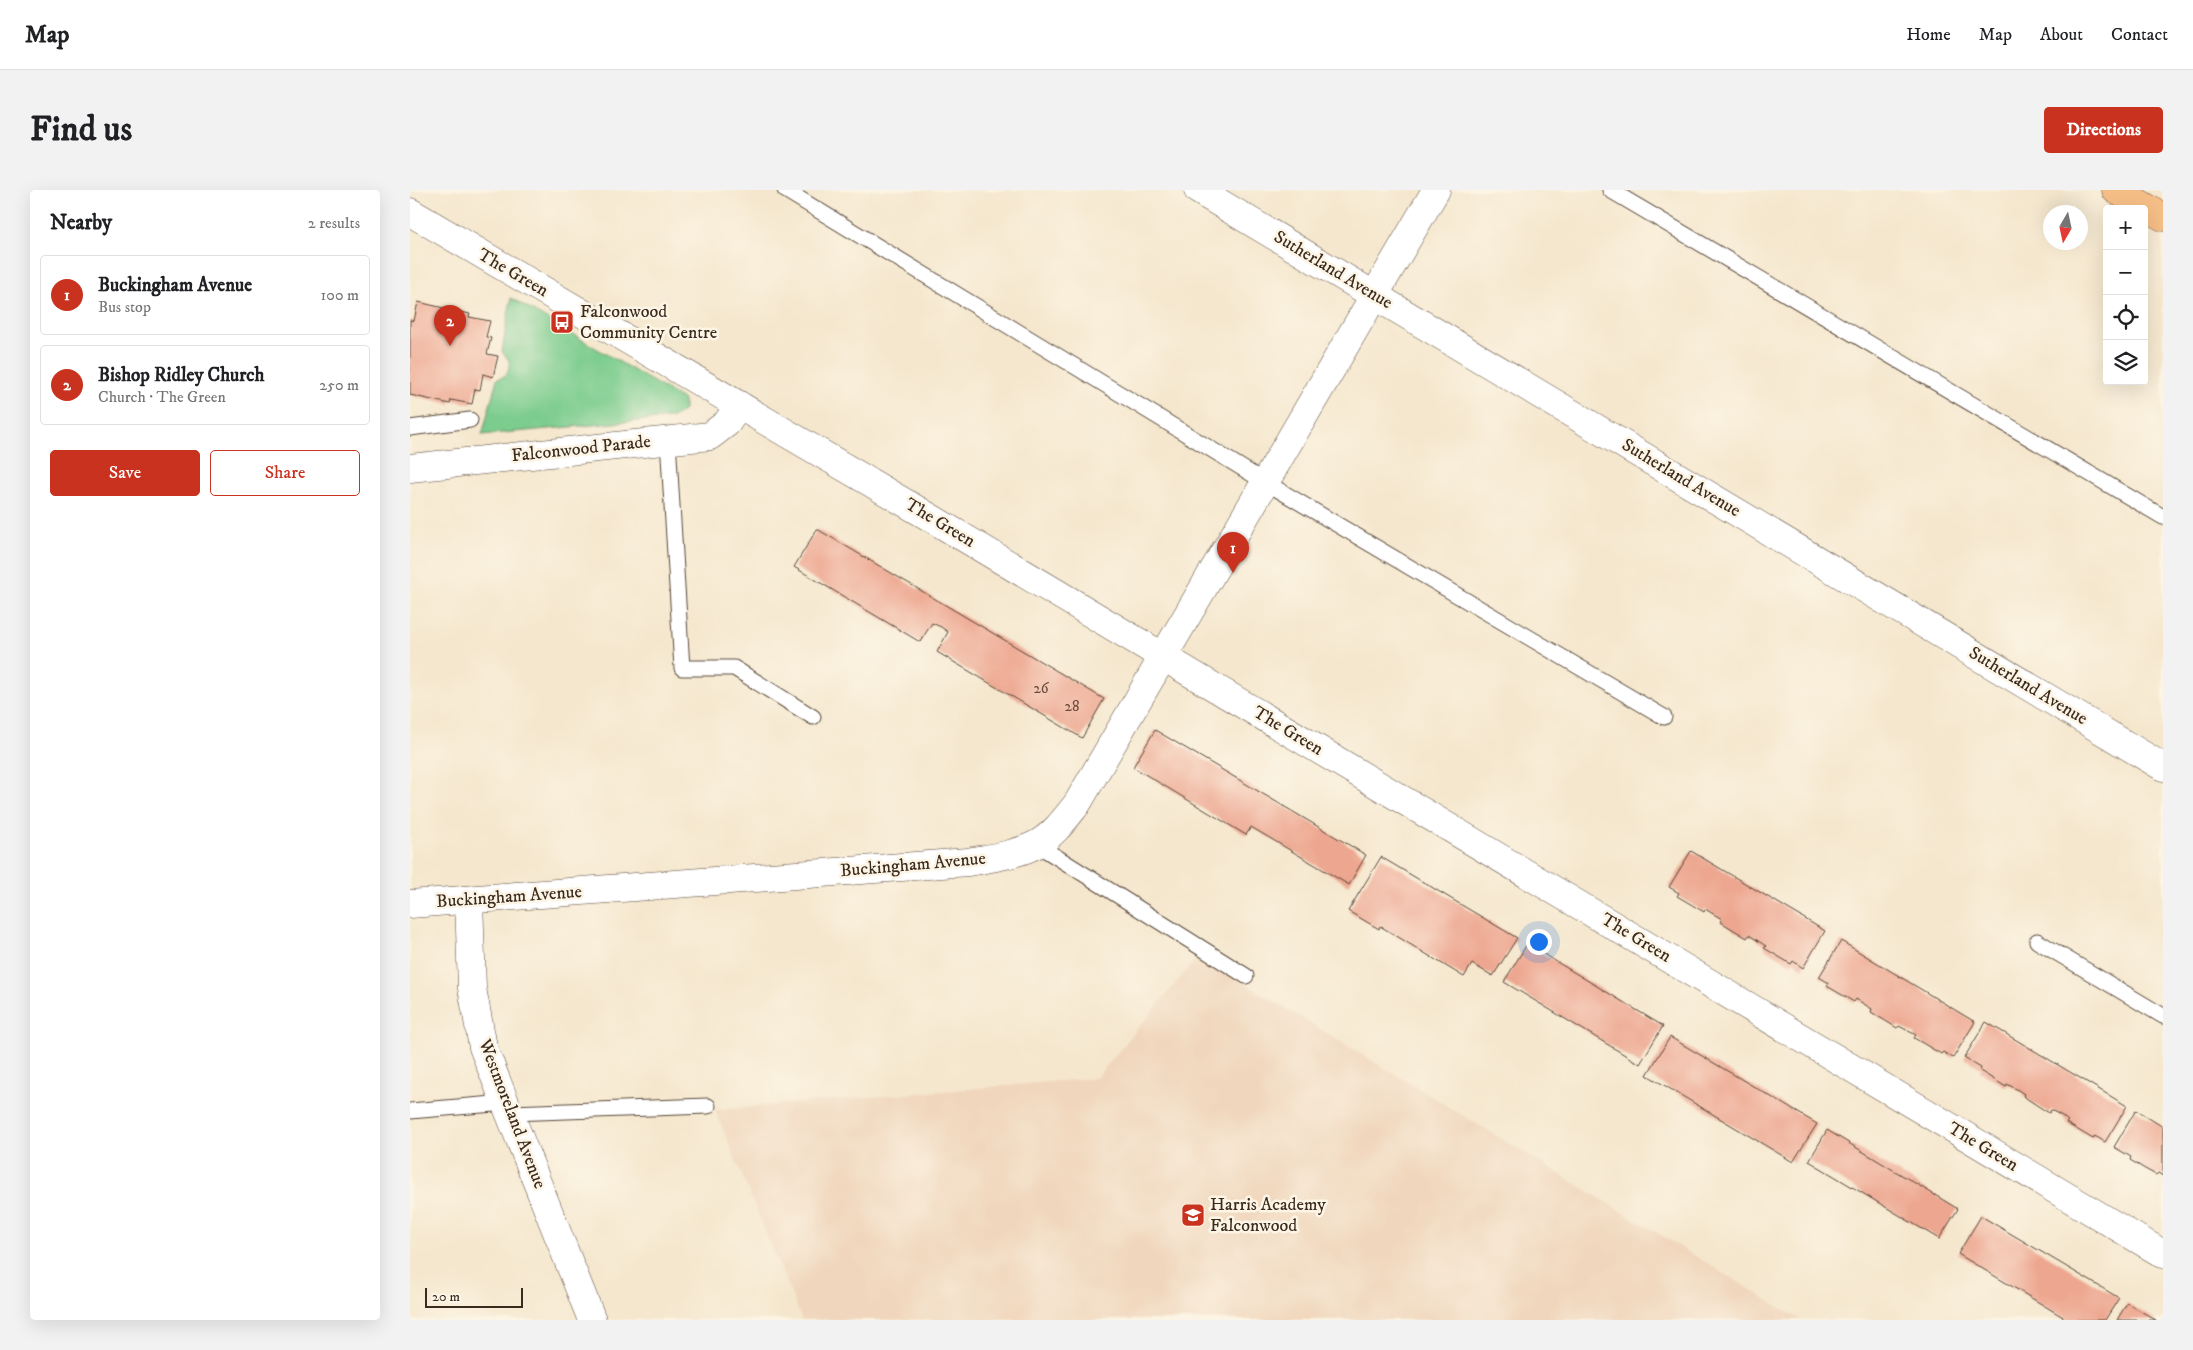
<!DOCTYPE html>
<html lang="en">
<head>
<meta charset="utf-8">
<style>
  body { margin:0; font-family:"IM FELL DW Pica",serif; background:#f2f2f2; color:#202124 }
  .controls { position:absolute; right:15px; top:15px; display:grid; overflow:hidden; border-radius:5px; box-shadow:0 5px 20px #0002 }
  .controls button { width:45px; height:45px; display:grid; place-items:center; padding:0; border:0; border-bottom:1px solid #e0e0e0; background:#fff; color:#202124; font:25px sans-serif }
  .compass { position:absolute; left:1633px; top:15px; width:45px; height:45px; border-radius:50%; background:#fff; box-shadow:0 5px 20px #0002; rotate:189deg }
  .scale { position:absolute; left:15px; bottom:12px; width:98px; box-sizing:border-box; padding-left:5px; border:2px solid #3b2a1e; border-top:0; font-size:14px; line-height:18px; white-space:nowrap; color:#3b2a1e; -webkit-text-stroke:4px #fcf5e5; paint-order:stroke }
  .you { position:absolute; left:1128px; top:751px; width:18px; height:18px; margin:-12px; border:4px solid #fff; border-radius:50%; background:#1a73e8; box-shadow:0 0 0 8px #1a73e833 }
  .badge { display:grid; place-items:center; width:32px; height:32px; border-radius:50%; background:#c8321e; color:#fff; font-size:16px; font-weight:700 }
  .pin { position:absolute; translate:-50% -41px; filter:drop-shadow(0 1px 2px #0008) }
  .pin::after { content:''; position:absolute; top:26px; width:18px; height:15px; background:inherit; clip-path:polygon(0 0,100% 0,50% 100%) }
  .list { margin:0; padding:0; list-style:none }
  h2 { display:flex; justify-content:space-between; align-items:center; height:65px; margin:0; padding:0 20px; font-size:21px }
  h2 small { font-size:16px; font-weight:400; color:#757577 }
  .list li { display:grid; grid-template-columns:32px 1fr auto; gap:15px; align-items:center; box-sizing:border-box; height:80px; margin:0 10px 10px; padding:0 10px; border:1px solid #e0e0e0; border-radius:5px }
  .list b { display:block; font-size:19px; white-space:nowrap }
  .list p { margin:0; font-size:16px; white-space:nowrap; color:#757577 }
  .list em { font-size:16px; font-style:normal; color:#757577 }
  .actions { display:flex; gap:10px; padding:15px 20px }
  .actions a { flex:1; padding:11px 0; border:1px solid #c8321e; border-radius:5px; text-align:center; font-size:18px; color:#c8321e }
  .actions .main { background:#c8321e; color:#fff }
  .icon { flex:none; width:28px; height:28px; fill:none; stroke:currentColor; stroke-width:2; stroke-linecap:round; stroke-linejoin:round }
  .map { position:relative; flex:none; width:1753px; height:1130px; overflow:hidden; border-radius:5px }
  header { display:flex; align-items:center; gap:30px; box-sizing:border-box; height:70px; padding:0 25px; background:#fff; border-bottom:1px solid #e0e0e0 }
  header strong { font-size:24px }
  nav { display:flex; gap:28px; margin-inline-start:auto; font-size:18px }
  .intro { display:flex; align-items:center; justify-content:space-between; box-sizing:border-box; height:120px; padding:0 30px }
  h1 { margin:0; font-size:35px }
  .button { padding:12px 22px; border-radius:5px; background:#c8321e; color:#fff; font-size:18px; font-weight:700 }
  main { display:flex; gap:30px; padding:0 30px }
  aside { flex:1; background:#fff; border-radius:5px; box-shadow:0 5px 20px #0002 }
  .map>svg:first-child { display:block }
  .built { fill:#f0d6bc }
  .grass { fill:#7bcc8e; stroke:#5b7b56 }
  .building { fill:#eda68f }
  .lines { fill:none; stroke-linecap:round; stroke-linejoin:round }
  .lane-casing { stroke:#574638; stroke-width:17 }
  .street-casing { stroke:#574638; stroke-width:29 }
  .highway-casing { stroke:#574638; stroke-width:29 }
  .lane { stroke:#fff; stroke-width:15 }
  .street { stroke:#fff; stroke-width:28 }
  .highway { stroke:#f6be87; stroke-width:28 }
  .labels { text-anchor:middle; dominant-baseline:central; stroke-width:5; stroke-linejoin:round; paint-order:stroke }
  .number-label { font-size:15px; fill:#68493a }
  .street-label { font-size:18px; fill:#3b2a1e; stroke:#fcf5e5 }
  .poi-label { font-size:18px; fill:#3b2a1e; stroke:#fcf5e5; text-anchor:start }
</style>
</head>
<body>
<header>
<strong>Map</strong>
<nav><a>Home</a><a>Map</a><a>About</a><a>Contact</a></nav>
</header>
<div class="intro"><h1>Find us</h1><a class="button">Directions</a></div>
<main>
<aside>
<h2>Nearby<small>2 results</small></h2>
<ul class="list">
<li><span class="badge">1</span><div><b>Buckingham Avenue</b><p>Bus stop</p></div><em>100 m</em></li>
<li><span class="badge">2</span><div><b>Bishop Ridley Church</b><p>Church · The Green</p></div><em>250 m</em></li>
</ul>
<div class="actions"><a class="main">Save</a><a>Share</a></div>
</aside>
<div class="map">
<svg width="1753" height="1130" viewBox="0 0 1753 1130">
  <rect width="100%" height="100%" fill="#fcf5e5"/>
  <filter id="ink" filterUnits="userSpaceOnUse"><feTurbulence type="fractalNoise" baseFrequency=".02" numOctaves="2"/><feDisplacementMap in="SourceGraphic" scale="10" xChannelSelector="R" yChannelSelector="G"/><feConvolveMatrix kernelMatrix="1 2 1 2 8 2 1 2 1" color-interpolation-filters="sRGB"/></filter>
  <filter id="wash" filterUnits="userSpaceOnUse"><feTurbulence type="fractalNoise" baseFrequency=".0096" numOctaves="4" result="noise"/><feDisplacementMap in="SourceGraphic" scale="20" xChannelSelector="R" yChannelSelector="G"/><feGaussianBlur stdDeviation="1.12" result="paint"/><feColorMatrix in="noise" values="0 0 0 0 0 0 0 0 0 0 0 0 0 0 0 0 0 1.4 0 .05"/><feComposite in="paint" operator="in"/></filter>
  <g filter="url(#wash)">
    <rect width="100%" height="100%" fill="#f5e7ce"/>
    <path class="built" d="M 789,766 L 1391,1130 L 392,1130 L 305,920 L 686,888 Z"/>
    <path class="grass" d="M 101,108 L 274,210 L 274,220 L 266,226 L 259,228 L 72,245 L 87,189 C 98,186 100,181 99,170 L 92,162 Z"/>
    <g id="blocks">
      <g class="building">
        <path d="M 8,112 L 60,124 L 59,127 L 80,131 L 76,147 L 81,148 L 77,164 L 88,166 L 83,187 L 73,184 L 70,200 L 65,199 L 62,214 L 41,210 L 40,214 L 0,205 L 0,130 L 4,131 Z"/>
        <path d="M 407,339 L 694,509 L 672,548 L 527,462 L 538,442 L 531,437 L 522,433 L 510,452 L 384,377 Z"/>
        <path d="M 745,540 L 956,665 L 939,695 L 841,637 L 836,645 L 723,577 Z"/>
        <path d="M 1281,661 L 1415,741 L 1393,778 L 1383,771 L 1381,774 L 1354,758 L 1356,756 L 1339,745 L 1337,748 L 1311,732 L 1312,729 L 1295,719 L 1294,722 L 1267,706 L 1269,703 L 1259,697 Z"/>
        <path d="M 971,667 L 1107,748 L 1083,786 L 1062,774 L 1054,787 L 970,736 L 969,739 L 938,721 Z"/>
        <path d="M 1431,751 L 1565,832 L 1543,868 L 1533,862 L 1531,864 L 1504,848 L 1506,845 L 1489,836 L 1487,838 L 1461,822 L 1462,819 L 1446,809 L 1444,812 L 1417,796 L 1419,793 L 1409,787 Z"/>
        <path d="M 1117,754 L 1253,836 L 1230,874 L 1094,792 Z"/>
        <path d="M 1576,832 L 1717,916 L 1695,952 L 1685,946 L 1683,949 L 1656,933 L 1658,931 L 1652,926 L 1641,920 L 1639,923 L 1628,916 L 1613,906 L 1614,904 L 1608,900 L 1597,894 L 1596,897 L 1570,881 L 1571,878 L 1554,868 Z"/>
        <path d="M 1260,847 L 1407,934 L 1383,972 L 1237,885 Z"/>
        <path d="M 1726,920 L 1753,937 L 1753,986 L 1748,983 L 1746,985 L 1735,979 L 1720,970 L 1721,967 L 1704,957 Z"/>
        <path d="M 1417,940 L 1548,1019 L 1529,1049 L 1399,971 Z"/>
        <path d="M 1571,1026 L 1709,1108 L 1695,1130 L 1658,1130 L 1548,1064 Z"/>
        <path d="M 1717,1113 L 1739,1126 L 1746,1130 L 1707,1130 Z"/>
      </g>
    </g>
  </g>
  <g filter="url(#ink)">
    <use href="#blocks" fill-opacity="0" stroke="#574638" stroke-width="1"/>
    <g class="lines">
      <g class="lane-casing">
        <g id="lane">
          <path d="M 375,0 L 855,292 L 1254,527"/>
          <path d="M 1200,0 L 1753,327"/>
          <path d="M 0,238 L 60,230"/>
          <path d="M 258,250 L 272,478 L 324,478 L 403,527"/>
          <path d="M 626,654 L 836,786"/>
          <path d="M 1627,751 L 1753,826"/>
          <path d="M 0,921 L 96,913"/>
          <path d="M 100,923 L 298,916"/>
        </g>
      </g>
      <g class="street-casing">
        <g id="street">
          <path d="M 788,0 L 1753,577"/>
          <path d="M 0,22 L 521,328 L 1753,1064"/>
          <path d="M 0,278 L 300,246 L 317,233 L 329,215"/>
          <path d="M 59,710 L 62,798 L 73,857 L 182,1130"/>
          <path d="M 0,714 L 558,672 C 580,668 605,665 625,655 C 643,646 655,629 667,614 L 1026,0"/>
        </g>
      </g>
      <g class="highway-casing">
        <path id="highway" d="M 1706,0 L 1753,27"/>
      </g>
      <use href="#lane" class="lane"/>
      <use href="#street" class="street"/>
      <use href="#highway" class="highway"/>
    </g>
  </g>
  <defs>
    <g id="bus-square" transform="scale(1.25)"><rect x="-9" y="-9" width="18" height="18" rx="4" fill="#c8321e" stroke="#fcf5e5"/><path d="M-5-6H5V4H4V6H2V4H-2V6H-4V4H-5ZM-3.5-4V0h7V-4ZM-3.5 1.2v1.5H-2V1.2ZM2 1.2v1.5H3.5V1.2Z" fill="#fff"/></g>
    <g id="school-square" transform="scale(1.25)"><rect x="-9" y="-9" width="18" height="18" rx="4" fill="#c8321e" stroke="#fcf5e5"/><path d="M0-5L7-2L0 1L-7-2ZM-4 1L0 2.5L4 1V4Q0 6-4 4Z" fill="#fff"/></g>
  </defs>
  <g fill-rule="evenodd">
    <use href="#bus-square" x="152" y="132"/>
    <use href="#school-square" x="783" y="1025"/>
  </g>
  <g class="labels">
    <g class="number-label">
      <text x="631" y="498">26</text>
      <text x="662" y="516">28</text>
    </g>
    <g class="street-label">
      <text transform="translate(923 80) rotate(31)">Sutherland Avenue</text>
      <text transform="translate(103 83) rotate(30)">The Green</text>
      <text transform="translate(171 259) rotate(-6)">Falconwood Parade</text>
      <text transform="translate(1271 288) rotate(31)">Sutherland Avenue</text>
      <text transform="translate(530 333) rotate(31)">The Green</text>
      <text transform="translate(1618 496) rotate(31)">Sutherland Avenue</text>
      <text transform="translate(878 541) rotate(31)">The Green</text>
      <text transform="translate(503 675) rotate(-5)">Buckingham Avenue</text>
      <text transform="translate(99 707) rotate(-4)">Buckingham Avenue</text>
      <text transform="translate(1226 748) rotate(31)">The Green</text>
      <text transform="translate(102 924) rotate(69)">Westmoreland Avenue</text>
      <text transform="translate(1573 957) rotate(31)">The Green</text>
    </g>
    <g class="poi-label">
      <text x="170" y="122">Falconwood<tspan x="170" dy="21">Community Centre</tspan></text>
      <text x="800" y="1015">Harris Academy<tspan x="800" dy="21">Falconwood</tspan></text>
    </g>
  </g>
</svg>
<div class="controls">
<button>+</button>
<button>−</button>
<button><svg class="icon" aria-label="locate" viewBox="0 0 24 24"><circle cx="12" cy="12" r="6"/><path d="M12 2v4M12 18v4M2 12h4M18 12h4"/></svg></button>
<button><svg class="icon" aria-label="layers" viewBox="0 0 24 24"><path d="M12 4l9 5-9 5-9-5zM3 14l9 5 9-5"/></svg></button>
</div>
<svg class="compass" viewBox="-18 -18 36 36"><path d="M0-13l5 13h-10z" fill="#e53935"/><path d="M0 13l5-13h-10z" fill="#757577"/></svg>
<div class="scale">20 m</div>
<div class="you"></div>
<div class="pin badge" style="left:823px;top:383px">1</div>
<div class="pin badge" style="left:40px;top:156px">2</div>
</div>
</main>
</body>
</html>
